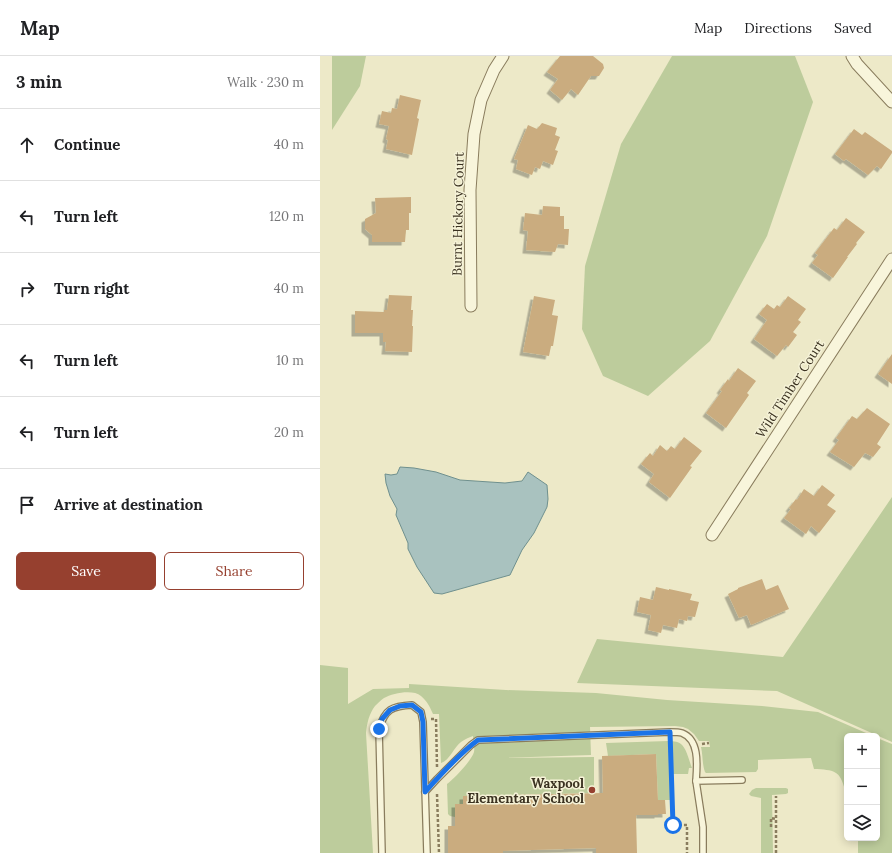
<!DOCTYPE html>
<html lang="en">
<head>
<meta charset="utf-8">
<style>
  body { margin:0; font-family:Lora,serif; background:#f2f2f2; color:#202124 }
  .controls { position:absolute; right:12px; bottom:12px; display:grid; overflow:hidden; border-radius:6px; box-shadow:0 2px 10px #0003 }
  .controls button { width:36px; height:36px; display:grid; place-items:center; padding:0; border:0; border-bottom:1px solid #e0e0e0; background:#fff; color:#202124; font:20px sans-serif }
  .stop { position:absolute; width:12px; height:12px; margin:-9px; border:3px solid #1a73e8; border-radius:50%; background:#fff }
  .stop.end { background:#1a73e8; border-color:#fff; box-shadow:0 1px 4px #0008 }
  .list { margin:0; padding:0; list-style:none }
  h2 { display:flex; justify-content:space-between; align-items:center; height:52px; margin:0; padding:0 16px; font-size:17px }
  h2 small { font-size:13px; font-weight:400; color:#757577 }
  .list li { display:grid; grid-template-columns:26px 1fr auto; gap:12px; align-items:center; box-sizing:border-box; height:72px; padding:0 16px; border-top:1px solid #e0e0e0 }
  .list b { display:block; font-size:15px; white-space:nowrap }
  .list em { font-size:13px; font-style:normal; color:#757577 }
  .actions { display:flex; gap:8px; padding:12px 16px }
  .actions a { flex:1; padding:9px 0; border:1px solid #96402f; border-radius:6px; text-align:center; font-size:14px; color:#96402f }
  .actions .main { background:#96402f; color:#fff }
  .icon { flex:none; width:22px; height:22px; fill:none; stroke:currentColor; stroke-width:2; stroke-linecap:round; stroke-linejoin:round }
  .map { position:relative; flex:none; width:572px; height:797px; overflow:hidden }
  header { display:flex; align-items:center; gap:24px; box-sizing:border-box; height:56px; padding:0 20px; background:#fff; border-bottom:1px solid #e0e0e0 }
  header strong { font-size:19px }
  nav { display:flex; gap:22px; margin-inline-start:auto; font-size:14px }
  main { display:flex }
  aside { flex:1; background:#fff }
  .map>svg:first-child { display:block }
  .green { fill:#bdcc9c }
  .water { fill:#a9c2bf; stroke:#6f908e }
  .building { fill:#caac7f; filter:url(#shadow) }
  .lines { fill:none; stroke-linecap:round; stroke-linejoin:round }
  .service-casing { stroke:#897c5d; stroke-width:8 }
  .minor-casing { stroke:#897c5d; stroke-width:13 }
  .path { stroke:#897c5d; stroke-width:2.5; stroke-dasharray:3 2; stroke-linecap:butt }
  .service { stroke:#f8f5db; stroke-width:5.5 }
  .minor { stroke:#f8f5db; stroke-width:11 }
  .route { stroke:#1a73e8; stroke-width:5 }
  .poi-dot { fill:#96402f; stroke:#f5f2d7; stroke-width:1.5 }
  .labels { text-anchor:middle; dominant-baseline:central; stroke-width:3; stroke-linejoin:round; paint-order:stroke }
  .street-label { font-size:13px; fill:#3a3120; stroke:#f5f2d7 }
  .poi-label { font-size:13px; font-weight:bold; fill:#3a3120; stroke:#f5f2d7; text-anchor:end }
</style>
</head>
<body>
<header>
<strong>Map</strong>
<nav><a>Map</a><a>Directions</a><a>Saved</a></nav>
</header>
<main>
<aside>
<h2>3 min<small>Walk · 230 m</small></h2>
<ul class="list">
<li><svg class="icon" aria-label="ahead" viewBox="0 0 24 24"><path d="M12 20V5M6 11l6-6 6 6"/></svg><div><b>Continue</b></div><em>40 m</em></li>
<li><svg class="icon" aria-label="left" viewBox="0 0 24 24"><path d="M17 20v-9H6M10 6l-5 5 5 5"/></svg><div><b>Turn left</b></div><em>120 m</em></li>
<li><svg class="icon" aria-label="right" viewBox="0 0 24 24"><path d="M7 20v-9h11M14 6l5 5-5 5"/></svg><div><b>Turn right</b></div><em>40 m</em></li>
<li><svg class="icon" aria-label="left" viewBox="0 0 24 24"><path d="M17 20v-9H6M10 6l-5 5 5 5"/></svg><div><b>Turn left</b></div><em>10 m</em></li>
<li><svg class="icon" aria-label="left" viewBox="0 0 24 24"><path d="M17 20v-9H6M10 6l-5 5 5 5"/></svg><div><b>Turn left</b></div><em>20 m</em></li>
<li><svg class="icon" aria-label="arrive" viewBox="0 0 24 24"><path d="M6 21V4h12l-3 4 3 4H6"/></svg><div><b>Arrive at destination</b></div></li>
</ul>
<div class="actions"><a class="main">Save</a><a>Share</a></div>
</aside>
<div class="map">
<svg width="572" height="797" viewBox="0 0 572 797">
  <defs>
    <filter id="shadow"><feDropShadow dx="-3.5" dy="3.5" stdDeviation="0" flood-color="#0004"/></filter>
  </defs>
  <rect width="100%" height="100%" fill="#ede9c8"/>
  <g class="green">
    <path d="M 12,0 L 46,0 L 40,30 L 12,74 Z"/>
    <path d="M 352,0 L 475,0 L 493,46 L 447,180 L 390,285 L 328,340 L 283,320 L 262,273 L 265,210 L 301,88 Z"/>
    <path d="M 572,441 L 572,686 L 457,635 L 257,627 L 277,583 L 463,601 Z"/>
    <path d="M 0,609 L 28,612 L 28,648 L 53,633 L 89,632 L 89,628 L 186,634 L 276,637 L 347,644 L 442,650 L 498,656 L 553,680 L 527,680 L 527,734 L 525,734 C 520,714 514,714 494,713 L 491,702 L 438,704 L 438,713 L 436,716 L 386,717 L 385,716 C 382,708 383,699 381,691 L 390,691 L 389,685 L 379,685 L 374,678 L 368,673 L 363,671 L 355,670 L 270,671 L 271,699 L 182,702 L 274,701 L 274,737 L 143,740 L 143,748 L 135,748 L 135,761 L 130,760 L 128,758 L 127,728 C 134,723 152,704 154,696 C 155,691 153,685 153,680 C 150,681 145,683 141,686 C 134,691 130,704 121,707 L 119,658 L 113,658 C 110,651 107,645 101,640 C 93,633 73,637 64,642 C 61,644 57,648 55,650 C 49,658 47,667 46,677 L 53,797 L 0,797 Z"/>
    <path d="M 557,682 L 572,688 L 572,797 L 538,797 L 538,782 L 557,782 Z"/>
    <path d="M 348,685 C 352,685 357,685 361,688 C 367,693 369,705 372,712 L 369,712 L 368,718 L 352,718 L 353,742 L 350,744 L 338,744 L 336,698 L 288,700 L 286,687 Z"/>
    <path d="M 436,732 L 466,732 L 468,733 L 468,737 L 466,738 L 452,739 L 453,797 L 441,797 L 441,742 L 431,740 L 429,738 L 432,734 Z"/>
  </g>
  <path class="water" d="M 80,411 L 94,412 L 116,416 L 140,424 L 185,427 L 202,425 L 208,416 L 227,429 L 228,443 L 227,451 L 214,477 L 202,494 L 190,519 L 122,538 L 114,537 L 97,511 L 88,493 L 88,487 L 76,459 L 77,453 L 70,440 L 66,427 L 65,418 L 71,419 L 77,418 Z"/>
  <g class="building">
    <path d="M 240,0 L 273,0 L 283,8 L 284,12 L 279,20 L 271,20 L 258,39 L 251,33 L 242,44 L 230,34 L 238,23 L 227,16 Z"/>
    <path d="M 80,39 L 101,44 L 97,62 L 99,63 L 92,99 L 66,93 L 68,84 L 66,83 L 69,70 L 59,68 L 62,55 L 71,57 L 72,52 L 77,53 Z"/>
    <path d="M 222,67 L 237,72 L 235,79 L 240,81 L 235,94 L 238,95 L 233,109 L 223,105 L 220,113 L 215,111 L 212,119 L 196,113 L 198,104 L 194,103 L 208,69 L 217,73 Z"/>
    <path d="M 534,73 L 542,79 L 545,76 L 572,95 L 572,97 L 561,113 L 557,110 L 548,119 L 526,103 L 524,105 L 515,98 Z"/>
    <path d="M 91,141 L 91,157 L 89,157 L 89,174 L 86,174 L 85,186 L 52,186 L 52,179 L 45,173 L 45,163 L 56,157 L 55,142 Z"/>
    <path d="M 223,150 L 240,151 L 240,160 L 244,160 L 244,173 L 249,173 L 248,189 L 238,188 L 235,196 L 206,194 L 208,175 L 203,174 L 205,157 L 222,159 Z"/>
    <path d="M 526,162 L 545,176 L 536,187 L 537,188 L 527,201 L 528,201 L 513,222 L 492,207 L 498,199 L 495,197 L 514,172 L 517,174 Z"/>
    <path d="M 69,239 L 92,240 L 91,254 L 93,254 L 92,270 L 93,270 L 92,296 L 65,295 L 66,286 L 63,286 L 63,277 L 35,277 L 35,255 L 64,256 L 64,254 L 67,254 Z"/>
    <path d="M 214,240 L 235,244 L 232,259 L 238,260 L 233,290 L 231,290 L 229,300 L 203,296 Z"/>
    <path d="M 468,240 L 486,253 L 478,264 L 481,266 L 473,276 L 477,279 L 468,291 L 466,289 L 457,300 L 434,283 L 447,264 L 439,258 L 447,248 L 454,253 L 457,249 L 460,251 Z"/>
    <path d="M 572,298 L 572,328 L 558,318 Z"/>
    <path d="M 418,312 L 436,325 L 427,337 L 429,339 L 406,372 L 386,357 L 402,335 L 400,334 L 408,323 L 409,325 Z"/>
    <path d="M 547,352 L 570,368 L 557,388 L 561,391 L 553,401 L 545,397 L 534,411 L 510,396 L 519,384 L 516,382 L 532,360 L 537,363 Z"/>
    <path d="M 364,381 L 382,395 L 370,410 L 372,411 L 350,442 L 329,426 L 334,418 L 321,408 L 330,397 L 333,400 L 340,389 L 347,395 L 351,390 L 355,393 Z"/>
    <path d="M 502,429 L 515,439 L 507,449 L 516,455 L 499,477 L 491,470 L 486,478 L 464,462 L 471,453 L 469,452 L 476,443 L 477,444 L 484,433 L 494,440 Z"/>
    <path d="M 442,523 L 446,534 L 458,529 L 469,553 L 431,569 L 427,559 L 419,562 L 408,538 L 418,533 L 418,532 Z"/>
    <path d="M 336,531 L 349,534 L 349,533 L 372,538 L 370,544 L 379,546 L 375,561 L 368,560 L 367,565 L 359,563 L 357,572 L 343,569 L 341,577 L 328,574 L 331,559 L 317,556 L 320,541 L 333,544 Z"/>
    <path d="M 336,698 L 338,744 L 345,744 L 346,758 L 338,758 L 338,759 L 316,759 L 317,797 L 276,797 L 276,792 L 183,795 L 183,797 L 128,797 L 128,770 L 135,770 L 135,748 L 143,748 L 143,740 L 283,737 L 282,700 Z"/>
  </g>
  <g class="lines">
    <g class="service-casing">
      <g id="service">
        <path d="M 105,736 L 117,723 L 151,689 L 158,684 L 350,676 C 354,676 359,676 362,677 C 380,684 377,710 376,725"/>
        <path d="M 62,797 L 59,673 C 65,653 72,650 92,649 L 101,656 L 103,666 L 107,797"/>
        <path d="M 383,797 L 383,771 L 376,725 L 422,724"/>
      </g>
    </g>
    <g class="minor-casing">
      <g id="minor">
        <path d="M 532,0 L 537,8 L 572,46"/>
        <path d="M 151,250 L 150,134 L 154,78 L 161,44 L 174,14 L 183,0"/>
        <path d="M 392,479 L 572,203"/>
      </g>
    </g>
    <g class="path">
      <path d="M 111,663 L 116,663 L 117,711"/>
      <path d="M 350,685 L 353,769 L 367,769 L 367,797"/>
      <path d="M 382,688 L 389,687"/>
      <path d="M 117,738 L 119,797"/>
      <path d="M 451,771 L 451,762 L 456,763"/>
      <path d="M 456,797 L 456,740"/>
    </g>
    <use href="#service" class="service"/>
    <use href="#minor" class="minor"/>
  </g>
  <g class="lines">
    <path class="route" d="M 59,673 L 62,663 L 70,654 L 80,650 L 92,649 L 101,656 L 103,666 L 105,736 C 121,718 140,697 158,684 L 350,676 L 353,769"/>
  </g>
  <circle class="poi-dot" cx="272" cy="734" r="4"/>
  <g class="labels">
    <g class="street-label">
      <text transform="translate(138 158) rotate(-89)">Burnt Hickory Court</text>
      <text transform="translate(470 333) rotate(-57)">Wild Timber Court</text>
    </g>
    <g class="poi-label">
      <text x="264" y="727">Waxpool<tspan x="264" dy="15">Elementary School</tspan></text>
    </g>
  </g>
</svg>
<div class="controls">
<button>+</button>
<button>−</button>
<button><svg class="icon" aria-label="layers" viewBox="0 0 24 24"><path d="M12 4l9 5-9 5-9-5zM3 14l9 5 9-5"/></svg></button>
</div>
<div class="stop" style="left:353px;top:769px"></div>
<div class="stop end" style="left:59px;top:673px"></div>
</div>
</main>
</body>
</html>
